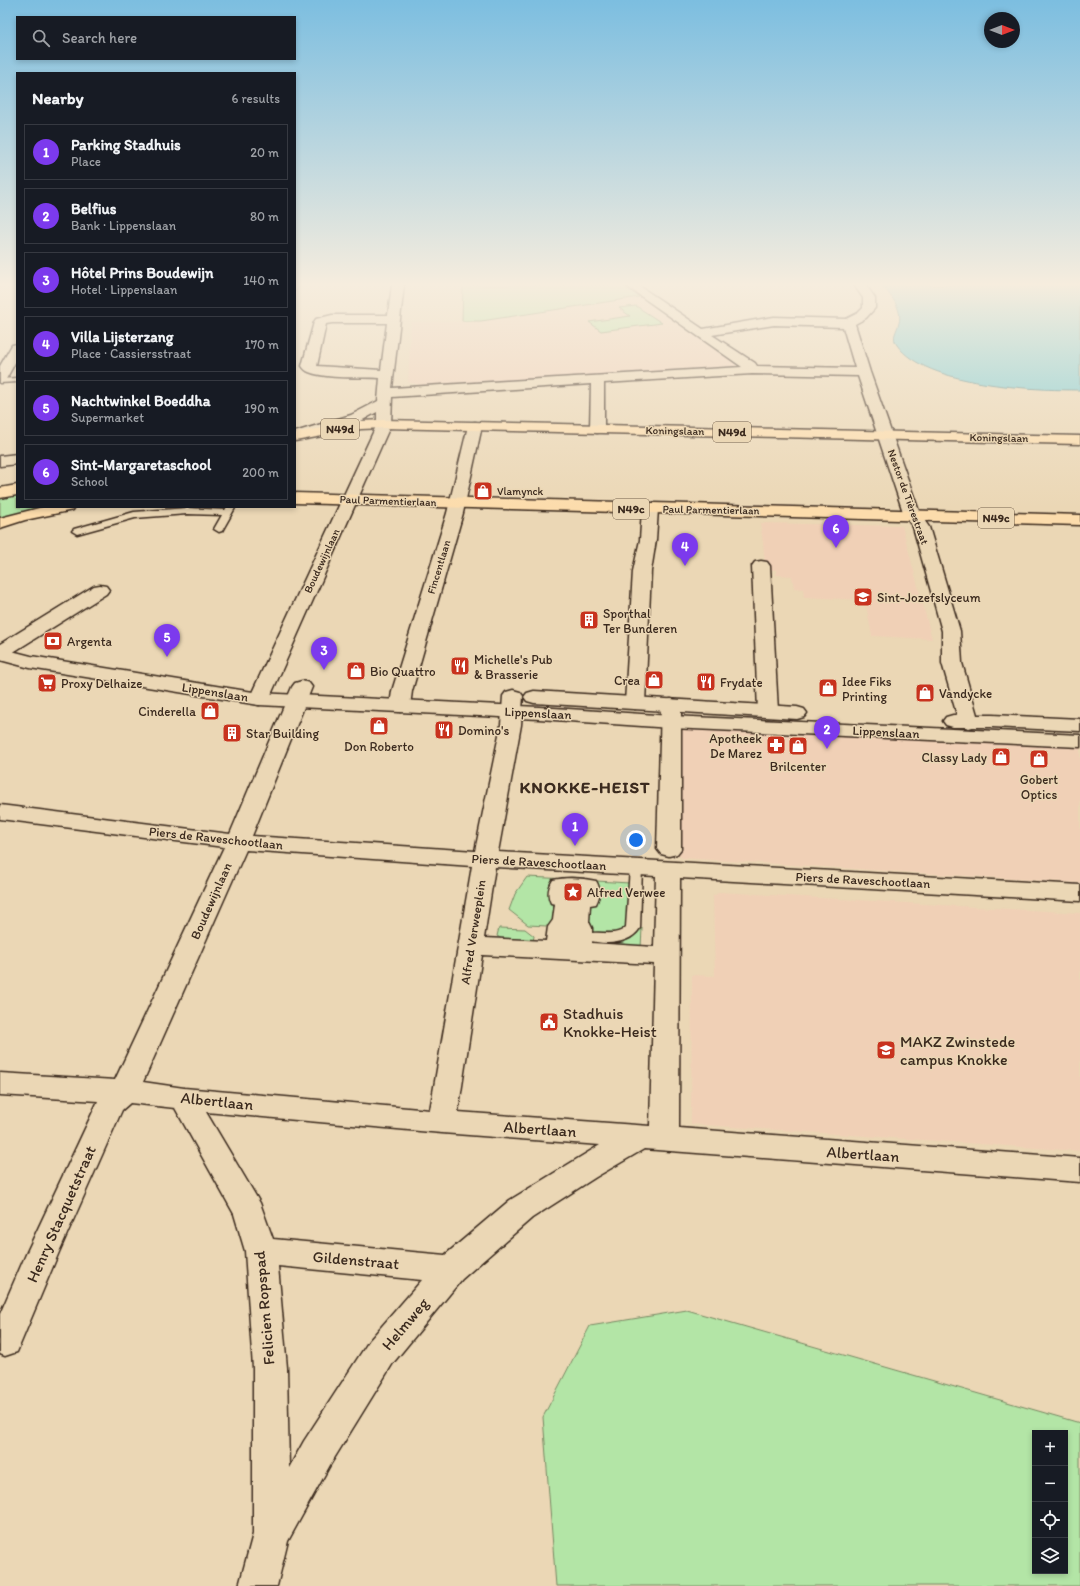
<!DOCTYPE html>
<html lang="en">
<head>
<meta charset="utf-8">
<style>
  body { margin:0; font-family:Itim,sans-serif; background:#20242c; color:#f1f3f6 }
  .controls { position:absolute; right:12px; bottom:12px; display:grid; overflow:hidden; border-radius:0px; box-shadow:0 2px 6px #0003 }
  .controls button { width:36px; height:36px; display:grid; place-items:center; padding:0; border:0; border-bottom:1px solid #363941; background:#171b24; color:#f1f3f6; font:20px sans-serif }
  .compass { position:absolute; left:984px; top:12px; width:36px; height:36px; border-radius:50%; background:#171b24; box-shadow:0 2px 6px #0003; rotate:90deg }
  .you { position:absolute; left:636px; top:840px; width:14px; height:14px; margin:-10px; border:3px solid #fff; border-radius:50%; background:#1a73e8; box-shadow:0 0 0 6px #1a73e833 }
  .badge { display:grid; place-items:center; width:26px; height:26px; border-radius:50%; background:#7c3aed; color:#fff; font-size:13px; font-weight:700 }
  .pin { position:absolute; translate:-50% -33px; filter:drop-shadow(0 1px 2px #0008) }
  .pin::after { content:''; position:absolute; top:21px; width:14px; height:12px; background:inherit; clip-path:polygon(0 0,100% 0,50% 100%) }
  .list { margin:0; padding:0; list-style:none }
  h2 { display:flex; justify-content:space-between; align-items:center; height:52px; margin:0; padding:0 16px; font-size:17px }
  h2 small { font-size:13px; font-weight:400; color:#9ea1a6 }
  .list li { display:grid; grid-template-columns:26px 1fr auto; gap:12px; align-items:center; box-sizing:border-box; height:56px; margin:0 8px 8px; padding:0 8px; border:1px solid #363941; border-radius:0px }
  .list b { display:block; font-size:15px; white-space:nowrap }
  .list p { margin:0; font-size:13px; white-space:nowrap; color:#9ea1a6 }
  .list em { font-size:13px; font-style:normal; color:#9ea1a6 }
  .icon { flex:none; width:22px; height:22px; fill:none; stroke:currentColor; stroke-width:2; stroke-linecap:round; stroke-linejoin:round }
  .map { position:relative; flex:none; width:1080px; height:1586px; overflow:hidden }
  .search { position:absolute; background:#171b24; box-shadow:0 2px 6px #0003; left:16px; top:16px; width:280px; height:44px; display:flex; align-items:center; gap:10px; box-sizing:border-box; padding:0 14px; border-radius:0px; color:#9ea1a6; font-size:15px }
  .panel { position:absolute; background:#171b24; box-shadow:0 2px 6px #0003; left:16px; top:72px; width:280px; height:436px; border-radius:0px }
  .map>svg:first-child { display:block }
  .built { fill:#f0d0b6 }
  .green { fill:#b3e5a6; stroke:#778862; fill-rule:evenodd }
  .water { fill:#7bccd3; stroke:#618b8b }
  .lines { fill:none; stroke-linecap:round; stroke-linejoin:round }
  .lane-casing { stroke:#3b2a1e; stroke-width:3 }
  .street-casing { stroke:#3b2a1e; stroke-width:3 }
  .secondary-casing { stroke:#3b2a1e; stroke-width:3 }
  .primary-casing { stroke:#3b2a1e; stroke-width:3 }
  .lane { fill:#ebd7b5; fill-rule:evenodd }
  .street { fill:#ebd7b5; fill-rule:evenodd }
  .secondary { fill:#ebd7b5; fill-rule:evenodd }
  .primary { fill:#fcdcac; fill-rule:evenodd }
  .tram { stroke:#3b2a1e; stroke-width:1 }
  .labels { text-anchor:middle; dominant-baseline:central; stroke-width:3; stroke-linejoin:round; paint-order:stroke }
  .far-street-label { font-size:11px; fill:#3b2a1e; stroke:#ebd7b5 }
  .far-poi-label { font-size:11px; fill:#3b2a1e; stroke:#ebd7b5; text-anchor:start }
  .shield { fill:#ebd7b5; stroke:#705e4b; stroke-width:1 }
  .shield-label { font-size:12px; font-weight:bold; fill:#3b2a1e }
  .poi-label { font-size:13px; fill:#3b2a1e; stroke:#ebd7b5; text-anchor:start }
  .street-label { font-size:13px; fill:#3b2a1e; stroke:#ebd7b5 }
  .near-poi-label { font-size:16px; fill:#3b2a1e; stroke:#ebd7b5; text-anchor:start }
  .near-street-label { font-size:16px; fill:#3b2a1e; stroke:#ebd7b5 }
  .district-label { font-size:17px; font-weight:bold; letter-spacing:1px; fill:#3b2a1e; stroke:#ebd7b5 }
</style>
</head>
<body>
<div class="map">
<svg width="1080" height="1586" viewBox="0 0 1080 1586">
  <rect width="100%" height="100%" fill="#ebd7b5"/>
  <filter id="ink" filterUnits="userSpaceOnUse"><feTurbulence type="fractalNoise" baseFrequency=".025" numOctaves="2"/><feDisplacementMap in="SourceGraphic" scale="8" xChannelSelector="R" yChannelSelector="G"/><feConvolveMatrix kernelMatrix="1 2 1 2 8 2 1 2 1" color-interpolation-filters="sRGB"/></filter>
  <g filter="url(#ink)">
    <g class="built">
      <path d="M 639,297 L 737,365 L 732,368 L 421,385 L 408,382 L 411,322 L 481,321 Z"/>
      <path d="M 760,523 L 902,526 L 932,639 L 872,636 L 865,600 L 804,597 L 803,589 L 794,588 L 792,576 L 776,575 L 776,570 L 766,570 L 765,565 L 763,542 Z"/>
      <path d="M 673,724 L 1080,744 L 1080,883 L 682,858 L 675,852 Z"/>
      <path d="M 720,892 L 1080,913 L 1080,1151 L 691,1124 L 692,975 L 715,976 L 713,896 Z"/>
    </g>
    <g class="green">
      <path d="M 463,285 L 622,285 L 639,297 L 481,321 L 462,321 Z"/>
      <path d="M 636,306 L 662,323 L 601,331 L 589,322 L 630,316 L 619,308 Z"/>
      <path d="M 17,495 L 17,507 L 57,507 L 0,520 L 0,498 Z"/>
      <path d="M 527,877 L 569,879 L 565,927 L 528,925 L 509,910 L 515,894 Z"/>
      <path d="M 581,880 L 629,883 L 627,924 C 619,938 604,933 590,932 L 589,943 C 609,944 629,947 642,928 L 641,948 L 579,944 Z"/>
      <path d="M 499,928 L 525,929 L 534,936 L 533,942 L 504,940 L 497,936 Z"/>
      <path d="M 687,1310 L 1080,1423 L 1080,1586 L 556,1586 L 543,1417 L 590,1326 ZM 1035,1433 L 1065,1433 L 1065,1571 L 1035,1571 Z"/>
    </g>
    <path class="water" d="M 881,285 L 1080,285 L 1080,390 C 1034,390 926,386 897,345 C 891,337 897,331 899,323 C 903,309 890,294 881,285 Z"/>
    <g class="lines">
      <g class="lane-casing">
        <g id="lane">
          <path d="M 17,378 L 17,382 L 0,383 L 0,379 Z"/>
          <path d="M 227,507 L 235,508 L 222,531 L 219,532 L 214,529 L 222,515 L 187,514 L 135,518 L 77,534 L 72,531 L 74,529 L 134,512 L 187,508 L 225,510 Z"/>
          <path d="M 636,863 L 641,864 L 642,867 L 640,928 C 630,945 604,945 587,940 L 585,937 L 587,934 C 601,930 615,938 626,927 L 630,867 L 631,864 Z"/>
        </g>
      </g>
      <g class="street-casing">
        <g id="street">
          <path d="M 392,285 L 404,285 L 392,388 L 742,367 L 625,285 L 638,285 L 703,329 L 774,317 L 846,319 L 858,313 L 863,308 L 863,298 L 854,285 L 866,285 L 875,298 L 875,308 L 866,318 L 855,324 L 870,372 L 920,514 L 929,527 L 960,631 L 962,663 L 979,722 L 976,726 L 969,728 L 962,726 L 959,722 L 942,663 L 942,631 L 913,527 L 904,515 L 858,376 L 752,374 L 604,383 L 604,429 L 602,432 L 597,433 L 592,432 L 590,429 L 591,384 L 392,397 L 391,424 L 269,699 L 266,703 L 259,705 L 252,703 L 249,699 L 377,424 L 377,412 L 361,421 L 305,438 L 300,439 L 295,438 L 295,432 L 351,415 L 378,401 L 380,378 C 360,377 327,379 309,372 C 306,371 304,369 302,366 L 314,322 L 316,319 L 332,315 L 388,315 ZM 332,323 L 387,323 L 381,370 L 317,366 L 326,324 ZM 774,325 L 843,327 L 855,368 L 757,366 L 755,363 L 712,335 Z"/>
          <path d="M 475,422 L 480,423 L 482,426 L 463,513 L 412,691 L 410,706 L 407,710 L 400,712 L 393,710 L 390,706 L 392,691 L 447,513 L 468,426 L 470,423 Z"/>
          <path d="M 17,454 L 17,464 L 0,466 L 0,456 Z"/>
          <path d="M 650,504 L 656,506 L 658,509 L 656,540 L 651,571 L 645,703 L 642,707 L 635,709 L 628,707 L 625,703 L 633,571 L 640,540 L 642,509 L 644,506 Z"/>
          <path d="M 761,561 L 767,562 L 770,566 L 778,711 L 775,715 L 768,717 L 761,715 L 758,711 L 752,566 L 755,562 Z"/>
          <path d="M 100,585 L 106,586 L 109,590 L 106,594 L 7,656 L 0,658 L 0,644 L 94,586 Z"/>
          <path d="M 302,681 L 309,683 L 312,687 L 252,836 L 475,851 L 501,725 L 503,696 L 506,692 L 513,690 L 520,692 L 523,696 L 521,725 L 498,852 L 1080,885 L 1080,901 L 680,878 L 679,1128 L 1080,1158 L 1080,1182 L 644,1149 L 596,1177 L 532,1218 L 462,1279 L 393,1363 L 330,1465 L 288,1541 L 277,1586 L 239,1586 L 253,1534 L 253,1368 L 245,1251 L 234,1214 L 175,1108 L 130,1103 L 122,1110 L 59,1252 L 17,1352 L 5,1356 L 0,1354 L 0,1314 L 27,1252 L 98,1101 L 0,1095 L 0,1073 L 115,1080 L 224,847 L 0,819 L 0,805 L 230,834 L 292,687 L 295,683 ZM 246,850 L 472,866 L 430,1110 L 184,1088 L 143,1082 ZM 495,867 L 656,876 L 654,947 L 592,943 L 592,928 L 589,922 L 590,905 L 596,904 C 600,896 601,889 596,881 C 583,878 566,877 553,880 C 548,888 547,895 551,903 L 555,904 L 553,920 L 548,927 L 546,941 L 484,938 ZM 482,955 L 654,964 L 650,1126 L 458,1112 ZM 206,1112 L 442,1133 L 600,1145 L 510,1200 L 445,1255 L 273,1239 L 260,1203 ZM 278,1266 L 422,1280 L 369,1341 L 304,1441 L 289,1468 L 287,1368 Z"/>
          <path d="M 671,699 L 678,701 L 681,705 L 681,849 L 677,854 L 669,856 L 661,854 L 657,849 L 661,705 L 664,701 Z"/>
        </g>
      </g>
      <g class="secondary-casing">
        <g id="secondary">
          <path d="M 17,344 L 17,359 L 5,381 L 0,382 L 0,366 L 12,345 Z"/>
          <path d="M 0,648 L 31,656 L 259,693 L 539,707 L 671,716 L 1080,735 L 1080,747 L 671,728 L 539,719 L 259,705 L 30,668 L 0,660 Z"/>
          <path d="M 534,691 L 797,707 L 804,709 L 807,713 L 804,717 L 797,719 L 534,703 L 527,701 L 524,697 L 527,693 Z"/>
          <path d="M 953,715 L 992,715 L 1080,719 L 1080,731 L 992,727 L 953,727 L 946,725 L 943,721 L 946,717 Z"/>
        </g>
      </g>
      <g class="primary-casing">
        <g id="primary">
          <path d="M 384,420 L 1080,436 L 1080,444 L 384,428 L 361,429 L 295,441 L 295,433 L 361,421 Z"/>
          <path d="M 17,485 L 17,495 L 0,498 L 0,488 Z"/>
          <path d="M 295,493 L 1080,515 L 1080,525 L 295,503 Z"/>
          <path d="M 43,507 L 75,507 L 73,510 L 25,520 L 0,528 L 0,518 Z"/>
        </g>
      </g>
      <use href="#lane" class="lane"/>
      <use href="#street" class="street"/>
      <use href="#secondary" class="secondary"/>
      <use href="#primary" class="primary"/>
      <path class="tram" d="M 295,292 L 301,285"/>
    </g>
  </g>
  <linearGradient id="sky" x2="0" y2="1"><stop stop-color="#7cbee0"/><stop offset="0.56" stop-color="#f6edde"/><stop offset="1" stop-color="#f6edde" stop-opacity="0"/></linearGradient>
  <rect width="1080" height="508" fill="url(#sky)"/>
  <defs>
    <g id="shop-square" transform="scale(1)"><rect x="-9" y="-9" width="18" height="18" rx="4" fill="#c8321e" stroke="#ebd7b5"/><path d="M-5-2.5h2.3a2.7 3.5 0 0 1 5.4 0H5L5.5 6h-11ZM-1.5-2.5h3a1.5 2.3 0 0 0-3 0Z" fill="#fff"/></g>
    <g id="school-square" transform="scale(1)"><rect x="-9" y="-9" width="18" height="18" rx="4" fill="#c8321e" stroke="#ebd7b5"/><path d="M0-5L7-2L0 1L-7-2ZM-4 1L0 2.5L4 1V4Q0 6-4 4Z" fill="#fff"/></g>
    <g id="building-square" transform="scale(1)"><rect x="-9" y="-9" width="18" height="18" rx="4" fill="#c8321e" stroke="#ebd7b5"/><path d="M-4-6H4V6H1V3H-1V6H-4ZM-2.5-4.3h1.7v1.8h-1.7ZM.8-4.3h1.7v1.8H.8ZM-2.5-1h1.7V.8h-1.7ZM.8-1h1.7V.8H.8Z" fill="#fff"/></g>
    <g id="bank-square" transform="scale(1)"><rect x="-9" y="-9" width="18" height="18" rx="4" fill="#c8321e" stroke="#ebd7b5"/><path d="M-6-4H6V4H-6ZM0-2.3a2.3 2.3 0 1 0 0 4.6a2.3 2.3 0 1 0 0-4.6Z" fill="#fff"/></g>
    <g id="restaurant-square" transform="scale(1)"><rect x="-9" y="-9" width="18" height="18" rx="4" fill="#c8321e" stroke="#ebd7b5"/><path d="M-5-6h1v4h1v-4h1v4h1v-4h1v5L-1.5 .5V6h-2V.5L-5-1ZM5-6V6H3V1.5H1.5Q1.5-4 5-6Z" fill="#fff"/></g>
    <g id="supermarket-square" transform="scale(1)"><rect x="-9" y="-9" width="18" height="18" rx="4" fill="#c8321e" stroke="#ebd7b5"/><path d="M-6-5.5h2.5l.6 2H6L4.5 2H-2.5L-4.4-4H-6ZM-1.5 3.2a1.3 1.3 0 1 0 .1 0ZM3 3.2a1.3 1.3 0 1 0 .1 0Z" fill="#fff"/></g>
    <g id="pharmacy-square" transform="scale(1)"><rect x="-9" y="-9" width="18" height="18" rx="4" fill="#c8321e" stroke="#ebd7b5"/><path d="M-2-6h4v4h4v4h-4v4h-4v-4h-4v-4h4Z" fill="#fff"/></g>
    <g id="sight-square" transform="scale(1)"><rect x="-9" y="-9" width="18" height="18" rx="4" fill="#c8321e" stroke="#ebd7b5"/><path d="M0-6L1.8-2.2L6-1.7L2.9 1.2L3.7 5.4L0 3.3L-3.7 5.4L-2.9 1.2L-6-1.7L-1.8-2.2Z" fill="#fff"/></g>
    <g id="civic-square" transform="scale(1)"><rect x="-9" y="-9" width="18" height="18" rx="4" fill="#c8321e" stroke="#ebd7b5"/><path d="M-.6-6.5H3V-4.5H.6V-3L4-1V1h2V6H-6V1h2V-1L-.6-3ZM-1.2 2.5V6h2.4V2.5Z" fill="#fff"/></g>
  </defs>
  <g fill-rule="evenodd">
    <use href="#shop-square" x="483" y="491"/>
    <use href="#school-square" x="863" y="597"/>
    <use href="#building-square" x="589" y="620"/>
    <use href="#bank-square" x="53" y="641"/>
    <use href="#restaurant-square" x="460" y="666"/>
    <use href="#shop-square" x="356" y="671"/>
    <use href="#shop-square" x="654" y="680"/>
    <use href="#restaurant-square" x="706" y="682"/>
    <use href="#supermarket-square" x="47" y="683"/>
    <use href="#shop-square" x="828" y="688"/>
    <use href="#shop-square" x="925" y="693"/>
    <use href="#shop-square" x="210" y="711"/>
    <use href="#shop-square" x="379" y="726"/>
    <use href="#restaurant-square" x="444" y="730"/>
    <use href="#building-square" x="232" y="733"/>
    <use href="#pharmacy-square" x="776" y="745"/>
    <use href="#shop-square" x="798" y="746"/>
    <use href="#shop-square" x="1001" y="757"/>
    <use href="#shop-square" x="1039" y="759"/>
    <use href="#sight-square" x="573" y="892"/>
    <use href="#civic-square" x="549" y="1022"/>
    <use href="#school-square" x="886" y="1050"/>
  </g>
  <g class="labels">
    <g class="far-street-label">
      <text transform="translate(675 431) rotate(1)">Koningslaan</text>
      <text transform="translate(999 438) rotate(1)">Koningslaan</text>
      <text transform="translate(908 497) rotate(70)">Nestor de Tièrestraat</text>
      <text transform="translate(388 501) rotate(2)">Paul Parmentierlaan</text>
      <text transform="translate(711 510) rotate(1)">Paul Parmentierlaan</text>
      <text transform="translate(322 561) rotate(-65)">Boudewijnlaan</text>
      <text transform="translate(439 567) rotate(-73)">Fincentlaan</text>
    </g>
    <g class="far-poi-label">
      <text x="497" y="491">Vlamynck</text>
    </g>
    <g class="shield">
      <rect x="321" y="419" width="38" height="20" rx="3"/>
      <rect x="713" y="422" width="38" height="20" rx="3"/>
      <rect x="613" y="499" width="36" height="20" rx="3"/>
      <rect x="978" y="508" width="36" height="20" rx="3"/>
    </g>
    <g class="shield-label">
      <text x="340" y="429">N49d</text>
      <text x="732" y="432">N49d</text>
      <text x="631" y="509">N49c</text>
      <text x="996" y="518">N49c</text>
    </g>
    <g class="poi-label">
      <text x="877" y="597">Sint-Jozefslyceum</text>
      <text x="603" y="613">Sporthal<tspan x="603" dy="15">Ter Bunderen</tspan></text>
      <text x="67" y="641">Argenta</text>
      <text x="474" y="659">Michelle's Pub<tspan x="474" dy="15">&amp; Brasserie</tspan></text>
      <text x="370" y="671">Bio Quattro</text>
      <text x="640" y="680" text-anchor="end">Crea</text>
      <text x="842" y="681">Idee Fiks<tspan x="842" dy="15">Printing</tspan></text>
      <text x="720" y="682">Frydate</text>
      <text x="61" y="683">Proxy Delhaize</text>
      <text x="939" y="693">Vandycke</text>
      <text x="196" y="711" text-anchor="end">Cinderella</text>
      <text x="458" y="730">Domino's</text>
      <text x="246" y="733">Star Building</text>
      <text x="762" y="738" text-anchor="end">Apotheek<tspan x="762" dy="15">De Marez</tspan></text>
      <text x="379" y="746" text-anchor="middle">Don Roberto</text>
      <text x="987" y="757" text-anchor="end">Classy Lady</text>
      <text x="798" y="766" text-anchor="middle">Brilcenter</text>
      <text x="1039" y="779" text-anchor="middle">Gobert<tspan x="1039" dy="15">Optics</tspan></text>
      <text x="587" y="892">Alfred Verwee</text>
    </g>
    <g class="street-label">
      <text transform="translate(215 692) rotate(9)">Lippenslaan</text>
      <text transform="translate(538 713) rotate(3)">Lippenslaan</text>
      <text transform="translate(886 732) rotate(3)">Lippenslaan</text>
      <text transform="translate(216 838) rotate(6)">Piers de Raveschootlaan</text>
      <text transform="translate(539 862) rotate(3)">Piers de Raveschootlaan</text>
      <text transform="translate(863 880) rotate(3)">Piers de Raveschootlaan</text>
      <text transform="translate(211 901) rotate(-66)">Boudewijnlaan</text>
      <text transform="translate(473 932) rotate(-81)">Alfred Verweeplein</text>
    </g>
    <g class="near-poi-label">
      <text x="563" y="1013">Stadhuis<tspan x="563" dy="18">Knokke-Heist</tspan></text>
      <text x="900" y="1041">MAKZ Zwinstede<tspan x="900" dy="18">campus Knokke</tspan></text>
    </g>
    <g class="near-street-label">
      <text transform="translate(217 1101) rotate(6)">Albertlaan</text>
      <text transform="translate(540 1129) rotate(4)">Albertlaan</text>
      <text transform="translate(863 1154) rotate(4)">Albertlaan</text>
      <text transform="translate(61 1214) rotate(-66)">Henry Stacquetstraat</text>
      <text transform="translate(356 1260) rotate(5)">Gildenstraat</text>
      <text transform="translate(264 1308) rotate(-95)">Felicien Ropspad</text>
      <text transform="translate(405 1324) rotate(-50)">Helmweg</text>
    </g>
    <g class="district-label">
      <text x="585" y="787">KNOKKE-HEIST</text>
    </g>
  </g>
</svg>
<div class="controls">
<button>+</button>
<button>−</button>
<button><svg class="icon" aria-label="locate" viewBox="0 0 24 24"><circle cx="12" cy="12" r="6"/><path d="M12 2v4M12 18v4M2 12h4M18 12h4"/></svg></button>
<button><svg class="icon" aria-label="layers" viewBox="0 0 24 24"><path d="M12 4l9 5-9 5-9-5zM3 14l9 5 9-5"/></svg></button>
</div>
<svg class="compass" viewBox="-18 -18 36 36"><path d="M0-13l5 13h-10z" fill="#e53935"/><path d="M0 13l5-13h-10z" fill="#9ea1a6"/></svg>
<div class="you"></div>
<div class="pin badge" style="left:575px;top:846px">1</div>
<div class="pin badge" style="left:827px;top:749px">2</div>
<div class="pin badge" style="left:324px;top:670px">3</div>
<div class="pin badge" style="left:685px;top:566px">4</div>
<div class="pin badge" style="left:167px;top:657px">5</div>
<div class="pin badge" style="left:836px;top:548px">6</div>
<div class="search"><svg class="icon" aria-label="search" viewBox="0 0 24 24"><circle cx="10" cy="10" r="6"/><path d="M15 15l6 6"/></svg>Search here</div>
<section class="panel">
<h2>Nearby<small>6 results</small></h2>
<ul class="list">
<li><span class="badge">1</span><div><b>Parking Stadhuis</b><p>Place</p></div><em>20 m</em></li>
<li><span class="badge">2</span><div><b>Belfius</b><p>Bank · Lippenslaan</p></div><em>80 m</em></li>
<li><span class="badge">3</span><div><b>Hôtel Prins Boudewijn</b><p>Hotel · Lippenslaan</p></div><em>140 m</em></li>
<li><span class="badge">4</span><div><b>Villa Lijsterzang</b><p>Place · Cassiersstraat</p></div><em>170 m</em></li>
<li><span class="badge">5</span><div><b>Nachtwinkel Boeddha</b><p>Supermarket</p></div><em>190 m</em></li>
<li><span class="badge">6</span><div><b>Sint-Margaretaschool</b><p>School</p></div><em>200 m</em></li>
</ul>
</section>
</div>
</body>
</html>
